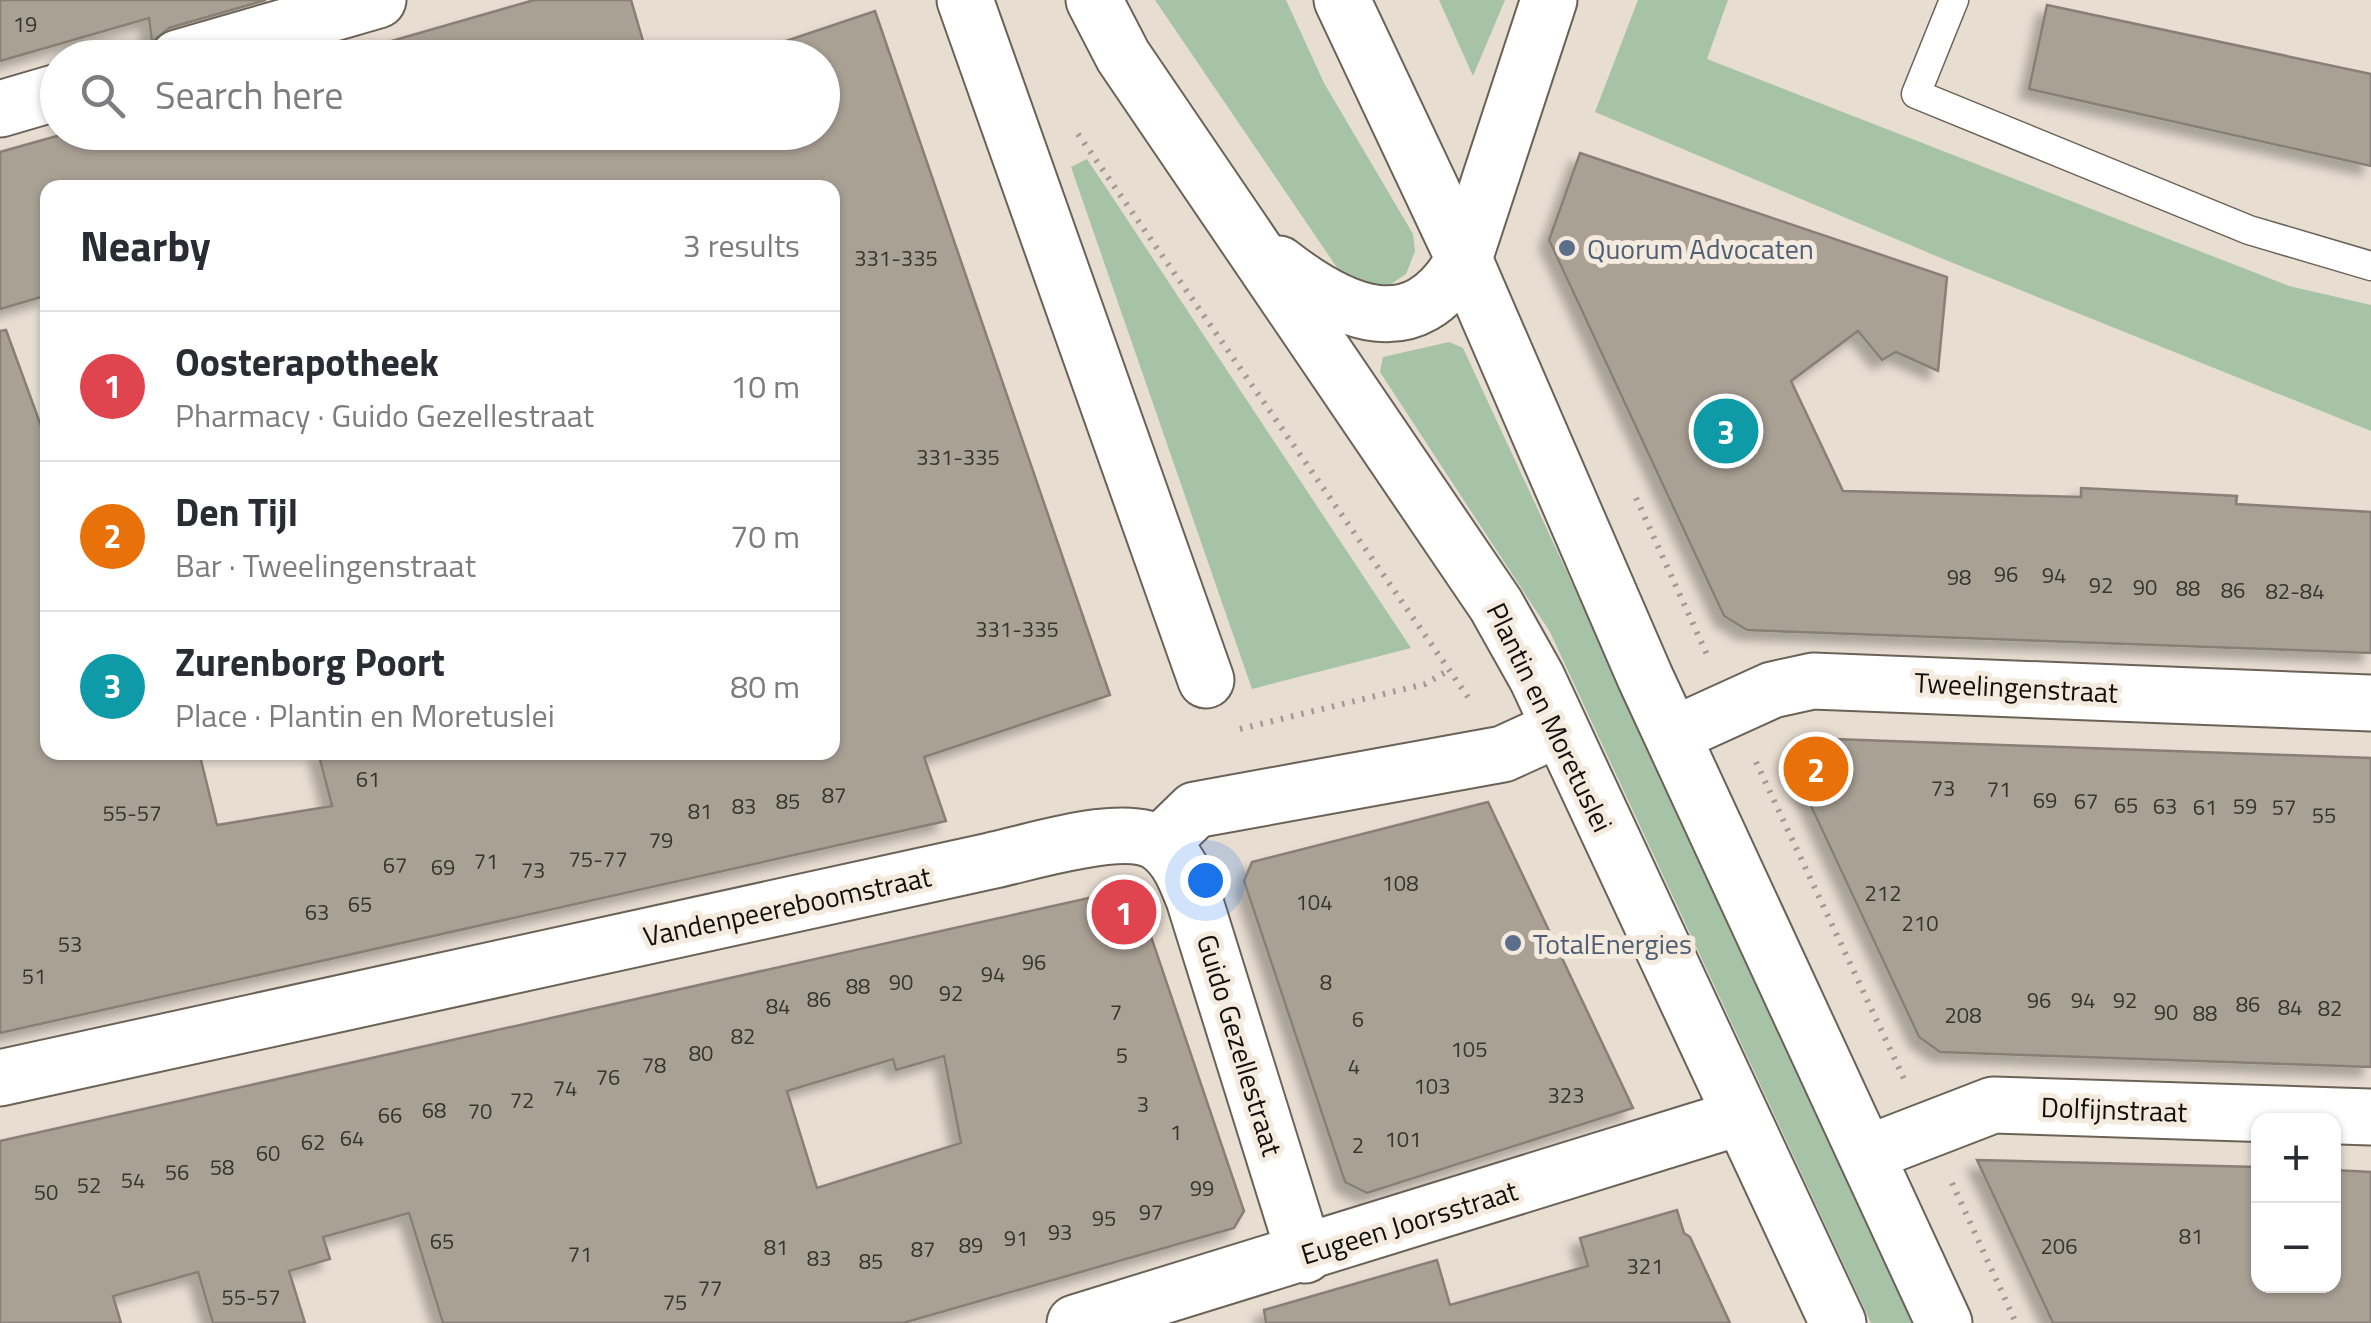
<!DOCTYPE html>
<html lang="en">
<head>
<meta charset="utf-8">
<style>
  body { margin:0; font-family:"Titillium Web",sans-serif; background:#f7f7f7; color:#2b2b33 }
  .controls { position:absolute; right:30px; bottom:30px; display:grid; overflow:hidden; border-radius:20px; box-shadow:0 2px 8px #0004 }
  .controls button { width:90px; height:90px; display:grid; place-items:center; padding:0; border:0; border-bottom:2px solid #e1e1e2; background:#fff; color:#2b2b33; font:50px sans-serif }
  .you { position:absolute; left:1205px; top:880px; width:35px; height:35px; margin:-25px; border:8px solid #fff; border-radius:50%; background:#1a73e8; box-shadow:0 0 0 15px #1a73e833 }
  .badge { display:grid; place-items:center; width:65px; height:65px; border-radius:50%; background:#d93025; color:#fff; font-size:32px; font-weight:700 }
  .pin { position:absolute; translate:-50% -50%; border:5px solid #fff; box-shadow:0 2px 10px #0006 }
  .list { margin:0; padding:0; list-style:none }
  h2 { display:flex; justify-content:space-between; align-items:center; height:130px; margin:0; padding:0 40px; font-size:42px }
  h2 small { font-size:32px; font-weight:400; color:#7c7c81 }
  .list li { display:grid; grid-template-columns:65px 1fr auto; gap:30px; align-items:center; box-sizing:border-box; height:150px; padding:0 40px; border-top:2px solid #e1e1e2 }
  .list b { display:block; font-size:38px; white-space:nowrap }
  .list p { margin:0; font-size:32px; white-space:nowrap; color:#7c7c81 }
  .list em { font-size:32px; font-style:normal; color:#7c7c81 }
  .icon { flex:none; width:55px; height:55px; fill:none; stroke:currentColor; stroke-width:2; stroke-linecap:round; stroke-linejoin:round }
  .map { position:relative; flex:none; width:2371px; height:1323px; overflow:hidden }
  .search { position:absolute; background:#fff; box-shadow:0 2px 8px #0004; left:40px; top:40px; width:800px; height:110px; display:flex; align-items:center; gap:25px; box-sizing:border-box; padding:0 35px; border-radius:55px; color:#7c7c81; font-size:38px }
  .panel { position:absolute; background:#fff; box-shadow:0 2px 8px #0004; left:40px; top:180px; width:800px; height:580px; border-radius:20px }
  .map>svg:first-child { display:block }
  .green { fill:#a6c3a8 }
  .building { fill:#aaa195; stroke:#887f74; stroke-width:2.5; fill-rule:evenodd; filter:url(#shadow) }
  .lines { fill:none; stroke-linecap:round; stroke-linejoin:round }
  .service-casing { stroke:#6b6257; stroke-width:31 }
  .minor-casing { stroke:#6b6257; stroke-width:59 }
  .secondary-casing { stroke:#6b6257; stroke-width:59 }
  .path { stroke:#a39b92; stroke-width:6; stroke-dasharray:2.5 8; stroke-linecap:butt }
  .service { stroke:#fff; stroke-width:28 }
  .minor { stroke:#fff; stroke-width:55 }
  .secondary { stroke:#fff; stroke-width:55 }
  .service-dot { fill:#5c6f8a; stroke:#f4eade; stroke-width:4 }
  .labels { text-anchor:middle; dominant-baseline:central; stroke-width:10; stroke-linejoin:round; paint-order:stroke }
  .number-label { font-size:22px; fill:#39342e }
  .service-label { font-size:28px; fill:#4e5e75; stroke:#f4eade; text-anchor:start }
  .street-label { font-size:28px; fill:#13100c; stroke:#f4eade }
</style>
</head>
<body>
<div class="map">
<svg width="2371" height="1323" viewBox="0 0 2371 1323">
  <defs>
    <filter id="shadow"><feDropShadow dx="-9" dy="9" stdDeviation="5" flood-color="#0004"/></filter>
  </defs>
  <rect width="100%" height="100%" fill="#e7ddd1"/>
  <g class="green">
    <path d="M 1155,0 L 1286,0 L 1324,83 L 1413,234 L 1415,251 L 1406,274 L 1388,286 L 1375,288 L 1342,275 Z"/>
    <path d="M 1439,0 L 1505,0 L 1473,76 Z"/>
    <path d="M 1638,0 L 1728,0 L 1707,59 L 2289,286 L 2371,305 L 2371,431 L 1948,261 L 1595,112 Z"/>
    <path d="M 1087,159 L 1411,648 L 1252,689 L 1071,167 Z"/>
    <path d="M 1449,342 L 1463,348 L 1915,1323 L 1871,1323 L 1550,632 L 1380,372 L 1383,357 Z"/>
  </g>
  <g class="building">
    <path d="M 0,0 L 266,0 L 169,28 L 152,42 L 149,18 L 0,61 Z"/>
    <path d="M 534,0 L 631,0 L 648,58 L 292,58 L 347,42 L 350,53 Z"/>
    <path d="M 2047,5 L 2371,74 L 2371,166 L 2029,89 Z"/>
    <path d="M 875,11 L 1110,695 L 924,757 L 946,821 L 0,1033 L 0,331 L 6,330 L 48,445 L 48,752 L 199,752 L 217,825 L 332,806 L 318,752 L 832,752 L 832,188 L 48,188 L 48,295 L 0,309 L 0,152 L 71,132 L 822,132 L 822,58 L 747,54 Z"/>
    <path d="M 1580,153 L 1947,277 L 1938,371 L 1896,352 L 1882,360 L 1858,331 L 1791,381 L 1843,491 L 2081,497 L 2081,488 L 2237,496 L 2236,504 L 2371,512 L 2371,653 L 1747,630 L 1724,616 L 1549,240 Z"/>
    <path d="M 1805,738 L 2371,758 L 2371,1067 L 1940,1052 L 1919,1037 L 1789,759 Z"/>
    <path d="M 1488,802 L 1633,1108 L 1367,1193 L 1345,1182 L 1244,881 L 1252,862 Z"/>
    <path d="M 1120,891 L 1139,901 L 1244,1211 L 1234,1228 L 903,1323 L 443,1323 L 409,1213 L 323,1237 L 330,1259 L 289,1271 L 305,1323 L 213,1323 L 198,1272 L 113,1296 L 121,1323 L 0,1323 L 0,1141 ZM 944,1056 L 961,1143 L 817,1188 L 787,1091 L 893,1059 L 896,1070 Z"/>
    <path d="M 1977,1160 L 2258,1167 L 2258,1286 L 2334,1286 L 2334,1170 L 2371,1172 L 2371,1323 L 2053,1323 Z"/>
    <path d="M 1677,1210 L 1684,1233 L 1690,1237 L 1730,1323 L 1266,1323 L 1264,1310 L 1437,1260 L 1450,1305 L 1588,1266 L 1580,1238 Z"/>
  </g>
  <g class="lines">
    <g class="service-casing">
      <path id="service" d="M 1954,0 L 1916,94 L 2249,230 L 2371,266"/>
    </g>
    <g class="minor-casing">
      <g id="minor">
        <path d="M 965,0 L 1206,680"/>
        <path d="M 178,58 L 378,0"/>
        <path d="M 0,109 L 58,92"/>
        <path d="M 1464,259 L 1549,0"/>
        <path d="M 1673,735 L 1772,690 L 1813,681 L 2371,703"/>
        <path d="M 1160,844 L 1195,810 L 1503,754 L 1560,728"/>
        <path d="M 0,1078 L 990,861 C 1029,853 1128,820 1161,845 C 1179,859 1186,879 1194,899 L 1305,1255"/>
        <path d="M 1866,1154 L 1993,1105 L 2371,1117"/>
        <path d="M 1075,1323 L 1741,1117"/>
      </g>
    </g>
    <g class="secondary-casing">
      <g id="secondary">
        <path d="M 1094,0 L 1123,56 L 1496,605 L 1537,678 L 1838,1323"/>
        <path d="M 1342,0 L 1464,259 L 1645,677 L 1944,1323"/>
        <path d="M 1279,264 C 1342,313 1415,348 1464,259"/>
      </g>
    </g>
    <g class="path">
      <path d="M 1078,134 L 1472,703"/>
      <path d="M 1636,498 L 1709,659"/>
      <path d="M 1240,729 L 1425,684 L 1449,670"/>
      <path d="M 1756,762 L 1905,1081"/>
      <path d="M 1952,1183 L 2016,1323"/>
    </g>
    <use href="#service" class="service"/>
    <use href="#minor" class="minor"/>
    <use href="#secondary" class="secondary"/>
  </g>
  <g class="service-dot">
    <circle cx="1567" cy="248" r="10"/>
    <circle cx="1513" cy="943" r="10"/>
  </g>
  <g class="labels">
    <g class="number-label">
      <text x="25" y="24">19</text>
      <text x="896" y="258">331-335</text>
      <text x="958" y="457">331-335</text>
      <text x="2006" y="574">96</text>
      <text x="2054" y="575">94</text>
      <text x="1959" y="577">98</text>
      <text x="2101" y="585">92</text>
      <text x="2145" y="587">90</text>
      <text x="2188" y="588">88</text>
      <text x="2233" y="590">86</text>
      <text x="2295" y="591">82-84</text>
      <text x="1017" y="629">331-335</text>
      <text x="368" y="779">61</text>
      <text x="1943" y="788">73</text>
      <text x="1999" y="789">71</text>
      <text x="834" y="795">87</text>
      <text x="2045" y="800">69</text>
      <text x="788" y="801">85</text>
      <text x="2086" y="801">67</text>
      <text x="2126" y="805">65</text>
      <text x="744" y="806">83</text>
      <text x="2165" y="806">63</text>
      <text x="2245" y="806">59</text>
      <text x="2205" y="807">61</text>
      <text x="2284" y="807">57</text>
      <text x="700" y="811">81</text>
      <text x="132" y="813">55-57</text>
      <text x="2324" y="815">55</text>
      <text x="661" y="840">79</text>
      <text x="598" y="859">75-77</text>
      <text x="486" y="861">71</text>
      <text x="395" y="865">67</text>
      <text x="443" y="867">69</text>
      <text x="533" y="870">73</text>
      <text x="1400" y="883">108</text>
      <text x="1883" y="893">212</text>
      <text x="1314" y="902">104</text>
      <text x="360" y="904">65</text>
      <text x="317" y="912">63</text>
      <text x="1920" y="923">210</text>
      <text x="70" y="944">53</text>
      <text x="1034" y="962">96</text>
      <text x="993" y="974">94</text>
      <text x="34" y="976">51</text>
      <text x="901" y="982">90</text>
      <text x="1326" y="982">8</text>
      <text x="858" y="986">88</text>
      <text x="951" y="993">92</text>
      <text x="819" y="999">86</text>
      <text x="2039" y="1000">96</text>
      <text x="2083" y="1000">94</text>
      <text x="2125" y="1000">92</text>
      <text x="2248" y="1004">86</text>
      <text x="778" y="1006">84</text>
      <text x="2290" y="1007">84</text>
      <text x="2330" y="1008">82</text>
      <text x="1116" y="1012">7</text>
      <text x="2166" y="1012">90</text>
      <text x="2205" y="1013">88</text>
      <text x="1963" y="1015">208</text>
      <text x="1358" y="1019">6</text>
      <text x="743" y="1036">82</text>
      <text x="1469" y="1049">105</text>
      <text x="701" y="1053">80</text>
      <text x="1122" y="1055">5</text>
      <text x="654" y="1065">78</text>
      <text x="1354" y="1066">4</text>
      <text x="608" y="1077">76</text>
      <text x="1432" y="1086">103</text>
      <text x="565" y="1088">74</text>
      <text x="1566" y="1095">323</text>
      <text x="522" y="1100">72</text>
      <text x="1143" y="1104">3</text>
      <text x="434" y="1110">68</text>
      <text x="480" y="1111">70</text>
      <text x="390" y="1115">66</text>
      <text x="1176" y="1132">1</text>
      <text x="352" y="1138">64</text>
      <text x="1403" y="1139">101</text>
      <text x="313" y="1142">62</text>
      <text x="1358" y="1145">2</text>
      <text x="268" y="1153">60</text>
      <text x="222" y="1167">58</text>
      <text x="177" y="1172">56</text>
      <text x="133" y="1180">54</text>
      <text x="89" y="1185">52</text>
      <text x="1202" y="1188">99</text>
      <text x="46" y="1192">50</text>
      <text x="1151" y="1212">97</text>
      <text x="1104" y="1218">95</text>
      <text x="1060" y="1232">93</text>
      <text x="2191" y="1236">81</text>
      <text x="1016" y="1238">91</text>
      <text x="442" y="1241">65</text>
      <text x="971" y="1245">89</text>
      <text x="2059" y="1246">206</text>
      <text x="776" y="1247">81</text>
      <text x="923" y="1249">87</text>
      <text x="580" y="1254">71</text>
      <text x="819" y="1258">83</text>
      <text x="871" y="1261">85</text>
      <text x="1645" y="1266">321</text>
      <text x="710" y="1288">77</text>
      <text x="251" y="1297">55-57</text>
      <text x="675" y="1302">75</text>
    </g>
    <g class="service-label">
      <text x="1587" y="248">Quorum Advocaten</text>
      <text x="1533" y="943">TotalEnergies</text>
    </g>
    <g class="street-label">
      <text transform="translate(2016 687) rotate(3)">Tweelingenstraat</text>
      <text transform="translate(1550 717) rotate(64)">Plantin en Moretuslei</text>
      <text transform="translate(787 906) rotate(-12)">Vandenpeereboomstraat</text>
      <text transform="translate(1240 1045) rotate(73)">Guido Gezellestraat</text>
      <text transform="translate(2114 1109) rotate(2)">Dolfijnstraat</text>
      <text transform="translate(1409 1222) rotate(-17)">Eugeen Joorsstraat</text>
    </g>
  </g>
</svg>
<div class="controls">
<button>+</button>
<button>−</button>
</div>
<div class="you"></div>
<div class="pin badge" style="left:1124px;top:912px;background:#e0444e">1</div>
<div class="pin badge" style="left:1816px;top:769px;background:#e8710a">2</div>
<div class="pin badge" style="left:1726px;top:431px;background:#0f9aa8">3</div>
<div class="search"><svg class="icon" aria-label="search" viewBox="0 0 24 24"><circle cx="10" cy="10" r="6"/><path d="M15 15l6 6"/></svg>Search here</div>
<section class="panel">
<h2>Nearby<small>3 results</small></h2>
<ul class="list">
<li><span class="badge" style="background:#e0444e">1</span><div><b>Oosterapotheek</b><p>Pharmacy · Guido Gezellestraat</p></div><em>10 m</em></li>
<li><span class="badge" style="background:#e8710a">2</span><div><b>Den Tijl</b><p>Bar · Tweelingenstraat</p></div><em>70 m</em></li>
<li><span class="badge" style="background:#0f9aa8">3</span><div><b>Zurenborg Poort</b><p>Place · Plantin en Moretuslei</p></div><em>80 m</em></li>
</ul>
</section>
</div>
</body>
</html>
